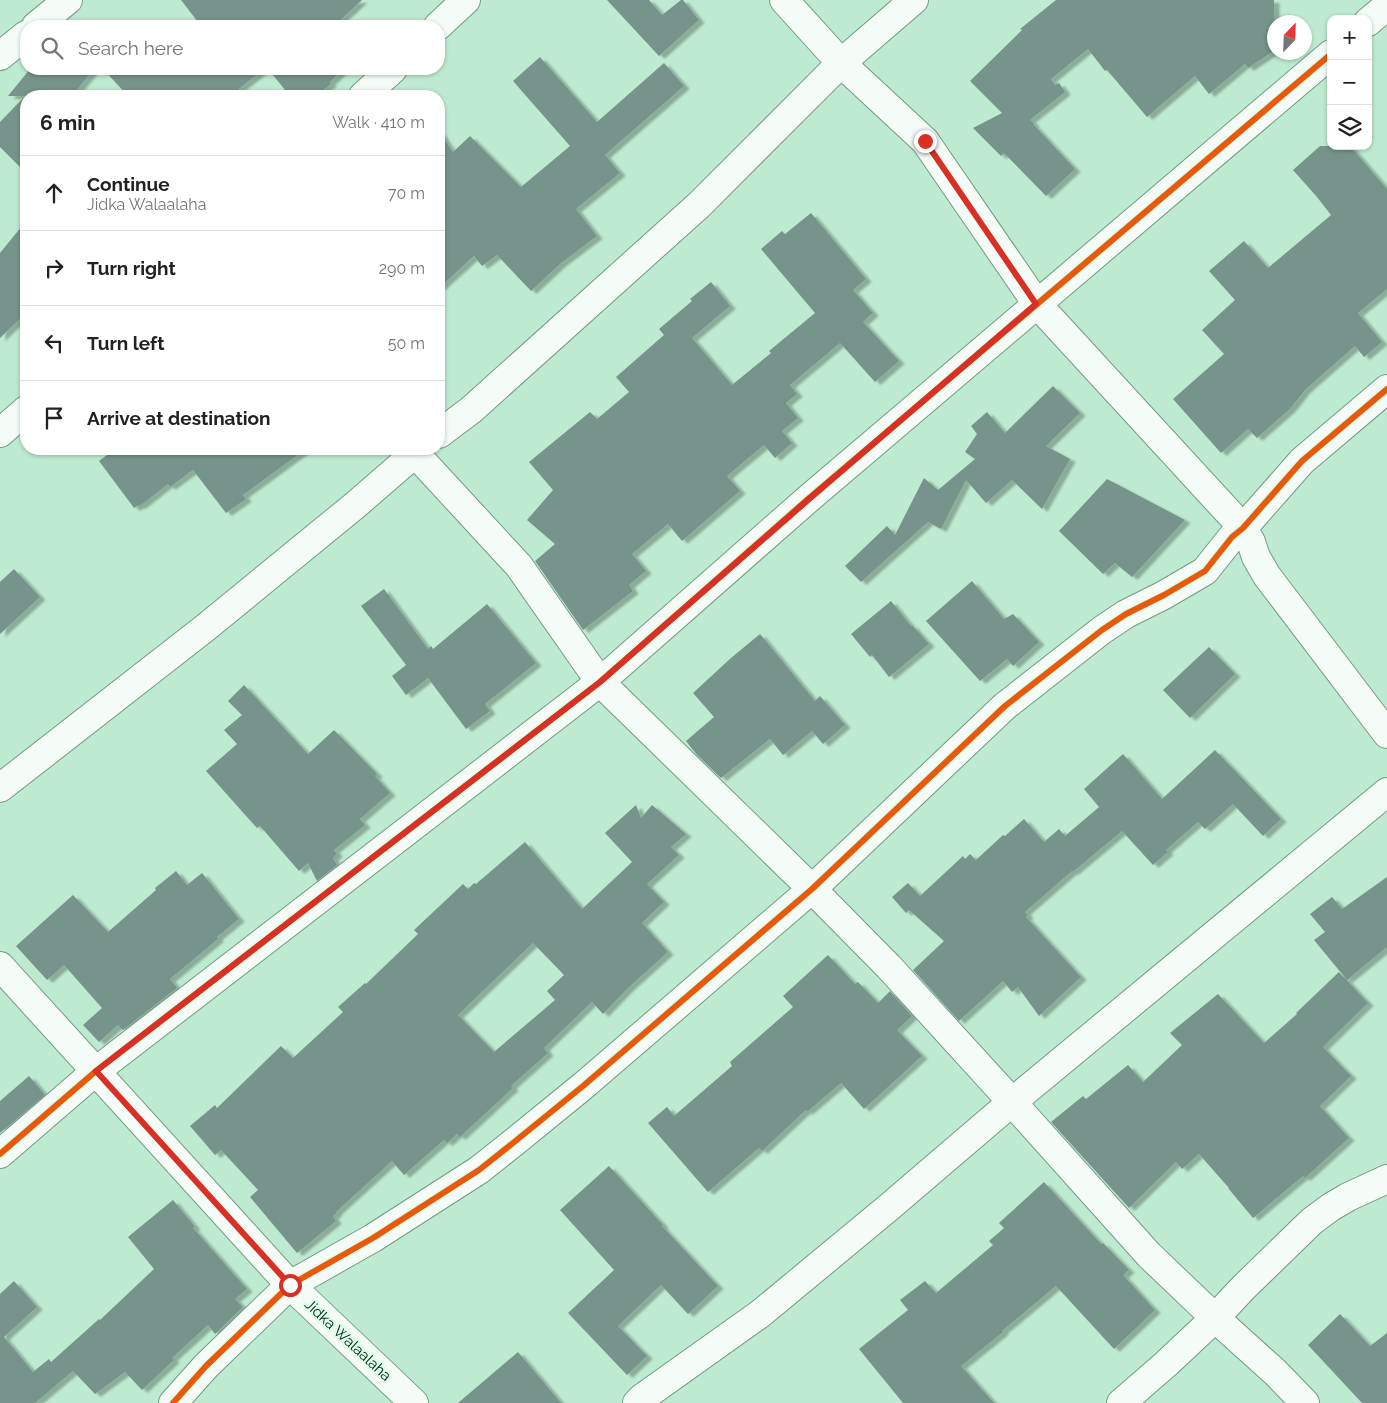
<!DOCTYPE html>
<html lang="en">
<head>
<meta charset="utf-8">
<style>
  body { margin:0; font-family:Raleway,sans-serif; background:#f6f6f6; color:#202124 }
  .controls { position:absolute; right:15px; top:15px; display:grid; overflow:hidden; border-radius:10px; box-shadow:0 1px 4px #0004 }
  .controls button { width:45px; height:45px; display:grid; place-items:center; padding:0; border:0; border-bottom:1px solid #e0e0e0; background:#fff; color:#202124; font:25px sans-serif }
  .compass { position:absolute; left:1267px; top:15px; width:45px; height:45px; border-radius:50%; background:#fff; box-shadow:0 1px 4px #0004; rotate:23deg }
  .stop { position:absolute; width:15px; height:15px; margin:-11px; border:4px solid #d93025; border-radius:50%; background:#fff }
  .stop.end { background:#d93025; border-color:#fff; box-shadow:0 1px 5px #0008 }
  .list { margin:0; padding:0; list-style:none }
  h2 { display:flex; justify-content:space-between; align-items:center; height:65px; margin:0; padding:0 20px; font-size:21px }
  h2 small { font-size:16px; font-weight:400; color:#757577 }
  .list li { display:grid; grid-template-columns:32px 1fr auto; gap:15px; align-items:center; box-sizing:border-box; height:75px; padding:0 20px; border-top:1px solid #e0e0e0 }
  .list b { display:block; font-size:19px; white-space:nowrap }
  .list p { margin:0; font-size:16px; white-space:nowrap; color:#757577 }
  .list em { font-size:16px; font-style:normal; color:#757577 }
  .icon { flex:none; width:28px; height:28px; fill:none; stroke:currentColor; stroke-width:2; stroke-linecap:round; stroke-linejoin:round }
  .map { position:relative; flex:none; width:1387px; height:1403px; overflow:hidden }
  .search { position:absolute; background:#fff; box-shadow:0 1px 4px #0004; left:20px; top:20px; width:425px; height:55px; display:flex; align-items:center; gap:12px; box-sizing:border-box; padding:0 18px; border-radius:20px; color:#757577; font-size:19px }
  .panel { position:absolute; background:#fff; box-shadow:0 1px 4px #0004; left:20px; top:90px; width:425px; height:365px; border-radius:20px }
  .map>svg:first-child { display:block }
  .building { fill:#76948b; fill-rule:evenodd; filter:url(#shadow) }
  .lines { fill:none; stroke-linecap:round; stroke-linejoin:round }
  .street-casing { stroke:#759986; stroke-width:30 }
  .street { stroke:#f5fcf8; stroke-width:28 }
  .cycleway-casing { stroke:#defde9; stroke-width:9 }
  .cycleway { stroke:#e8590c; stroke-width:6 }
  .route { stroke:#d93025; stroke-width:6 }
  .labels { text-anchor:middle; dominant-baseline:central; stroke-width:5; stroke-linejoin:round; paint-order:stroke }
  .street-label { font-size:15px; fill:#002110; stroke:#defde9 }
</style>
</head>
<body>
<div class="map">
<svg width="1387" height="1403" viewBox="0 0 1387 1403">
  <defs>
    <filter id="shadow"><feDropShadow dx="5.5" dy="3" stdDeviation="1" flood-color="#0004"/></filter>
  </defs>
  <rect width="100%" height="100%" fill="#bdead0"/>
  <g class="building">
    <path d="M 181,0 L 362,0 L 334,26 L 201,26 Z"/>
    <path d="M 607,0 L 649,0 L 662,15 L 681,0 L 683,0 L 699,20 L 659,56 Z"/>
    <path d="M 1056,0 L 1274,0 L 1274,51 L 1248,68 L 1245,64 L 1209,94 L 1195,76 L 1147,117 L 1107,70 L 1105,71 L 1088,49 L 1051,79 L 1055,85 L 1059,83 L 1065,92 L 1030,120 L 1034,123 L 1033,124 L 1075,169 L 1046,196 L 1004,153 L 1001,156 L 973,128 L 1002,113 L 970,81 L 1022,30 L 1020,29 Z"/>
    <path d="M 540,57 L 597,122 L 664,63 L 684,86 L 605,155 L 620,173 L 576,209 L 597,236 L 560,264 L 531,291 L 497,255 L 482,266 L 474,256 L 439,288 L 439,131 L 453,152 L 470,136 L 521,187 L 570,146 L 513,81 Z"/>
    <path d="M 30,69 L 94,69 L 72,96 L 26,96 L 26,173 L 0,147 L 0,122 L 25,96 L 8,96 Z"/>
    <path d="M 103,69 L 264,69 L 230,96 L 128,96 Z"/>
    <path d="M 268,69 L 344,69 L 330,82 L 331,84 L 316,96 L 290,96 Z"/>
    <path d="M 1320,146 L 1350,146 L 1387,189 L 1387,289 L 1358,313 L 1382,342 L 1364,357 L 1355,346 L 1305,390 L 1290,409 L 1257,438 L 1248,429 L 1221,453 L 1173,399 L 1224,354 L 1202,330 L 1235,300 L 1209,271 L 1244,241 L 1268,268 L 1331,215 L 1317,197 L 1293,170 Z"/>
    <path d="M 811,213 L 866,279 L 853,290 L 873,313 L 863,322 L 899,361 L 875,382 L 840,343 L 790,385 L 797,394 L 786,403 L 798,418 L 782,431 L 792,443 L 775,458 L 764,445 L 727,476 L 740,491 L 682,541 L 668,524 L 632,554 L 646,571 L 629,585 L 633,591 L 583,630 L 535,561 L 555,544 L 527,520 L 553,490 L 529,462 L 590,412 L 597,419 L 629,392 L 616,377 L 664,335 L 659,329 L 692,301 L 690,299 L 711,282 L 730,306 L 692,338 L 732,385 L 771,353 L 769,351 L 815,313 L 761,249 L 782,231 L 785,234 Z"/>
    <path d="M 26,221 L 26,313 L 0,338 L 0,253 Z"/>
    <path d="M 1053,386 L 1080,413 L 1046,446 L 1070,459 L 1042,509 L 1012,480 L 986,503 L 966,480 L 941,529 L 928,522 L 861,582 L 845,566 L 887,526 L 895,535 L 924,478 L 938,490 L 975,459 L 965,452 L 977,434 L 971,426 L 987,412 L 1005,433 Z"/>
    <path d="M 115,449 L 306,449 L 243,495 L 246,499 L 226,513 L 193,470 L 170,487 L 168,484 L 140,506 L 139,505 L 134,508 L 99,461 Z"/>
    <path d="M 1107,479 L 1185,520 L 1132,577 L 1115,563 L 1103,574 L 1059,531 Z"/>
    <path d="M 14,569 L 40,597 L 0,634 L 0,582 Z"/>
    <path d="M 972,581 L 1004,619 L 1013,614 L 1039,642 L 1013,666 L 1007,659 L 980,681 L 926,621 Z"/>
    <path d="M 384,589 L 428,649 L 431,646 L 433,649 L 487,604 L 536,663 L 485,704 L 490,711 L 466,729 L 428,678 L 406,695 L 392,676 L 406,665 L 361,606 Z"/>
    <path d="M 891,601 L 911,626 L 912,625 L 929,644 L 889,677 L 872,655 L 870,657 L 851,634 Z"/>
    <path d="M 760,634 L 815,701 L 820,696 L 845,725 L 823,744 L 812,731 L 783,755 L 770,739 L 721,778 L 697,755 L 686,741 L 714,717 L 693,693 L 731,658 Z"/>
    <path d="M 1209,647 L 1235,674 L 1190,718 L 1163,690 Z"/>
    <path d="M 244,685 L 308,754 L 334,730 L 377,774 L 375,776 L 390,793 L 360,819 L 365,825 L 334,850 L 337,854 L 333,858 L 337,865 L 317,881 L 308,863 L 299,871 L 260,826 L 257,828 L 206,771 L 237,744 L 224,730 L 242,715 L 228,701 Z"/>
    <path d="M 1215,750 L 1281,819 L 1263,836 L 1233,804 L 1205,829 L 1198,822 L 1166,850 L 1168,852 L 1153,865 L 1122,831 L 1073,872 L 1072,871 L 1025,912 L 1028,915 L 1026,917 L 1081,977 L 1039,1016 L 1018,987 L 1012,992 L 1003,981 L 959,1021 L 913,970 L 944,941 L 909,910 L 906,913 L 892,897 L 908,883 L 920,896 L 963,856 L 965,859 L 970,854 L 976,860 L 1003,835 L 1005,836 L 1024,819 L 1044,842 L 1059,829 L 1065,836 L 1099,807 L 1084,789 L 1123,754 L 1162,799 Z"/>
    <path d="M 636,805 L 641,818 L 652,805 L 686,834 L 671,847 L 679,855 L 647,884 L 664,902 L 642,923 L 668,952 L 628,988 L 603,1014 L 592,1002 L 544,1048 L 548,1053 L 511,1086 L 513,1088 L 460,1137 L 457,1134 L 447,1143 L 444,1140 L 404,1175 L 392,1161 L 336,1212 L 337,1213 L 333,1216 L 336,1221 L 297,1253 L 250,1197 L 258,1190 L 221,1150 L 215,1155 L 190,1126 L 215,1105 L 217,1108 L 281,1046 L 293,1058 L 343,1012 L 338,1007 L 365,983 L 366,984 L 418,934 L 414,930 L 463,884 L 468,889 L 474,883 L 476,884 L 525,842 L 582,909 L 632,862 L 605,833 ZM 533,943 L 564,975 L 547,991 L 555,1000 L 494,1052 L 458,1015 Z"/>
    <path d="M 176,871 L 187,885 L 202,873 L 239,919 L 217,937 L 218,939 L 170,979 L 177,988 L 123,1030 L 118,1025 L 99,1042 L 83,1025 L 102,1008 L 64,965 L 47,980 L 16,946 L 73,895 L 108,932 L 156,890 L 155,888 Z"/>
    <path d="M 1387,877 L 1387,947 L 1347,980 L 1314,940 L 1325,932 L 1310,914 L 1332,897 L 1342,909 Z"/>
    <path d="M 828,955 L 855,984 L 858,982 L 878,1003 L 890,991 L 912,1016 L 897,1030 L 922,1056 L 864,1109 L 841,1083 L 807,1112 L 806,1110 L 762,1151 L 759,1148 L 708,1192 L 648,1123 L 667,1107 L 674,1116 L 732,1066 L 730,1062 L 793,1007 L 783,996 Z"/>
    <path d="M 1339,972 L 1368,1003 L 1323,1047 L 1351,1076 L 1320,1106 L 1349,1138 L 1305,1178 L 1303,1176 L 1253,1218 L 1228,1188 L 1229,1188 L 1199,1154 L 1182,1169 L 1176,1162 L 1129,1208 L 1051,1122 L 1083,1096 L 1086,1099 L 1128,1065 L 1143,1082 L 1182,1045 L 1170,1033 L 1218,994 L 1264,1043 L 1297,1014 L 1296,1013 Z"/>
    <path d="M 29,1076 L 45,1095 L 0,1133 L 0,1101 Z"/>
    <path d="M 609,1166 L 663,1225 L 662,1226 L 718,1286 L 688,1314 L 661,1285 L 618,1326 L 647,1356 L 627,1375 L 568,1313 L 614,1270 L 560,1210 Z"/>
    <path d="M 1044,1182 L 1101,1244 L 1103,1243 L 1129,1270 L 1123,1275 L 1155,1310 L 1114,1349 L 1056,1286 L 1002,1331 L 1003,1332 L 961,1366 L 994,1403 L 903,1403 L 859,1349 L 908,1310 L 900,1300 L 925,1281 L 936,1293 L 993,1245 L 989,1241 L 1004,1228 L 999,1223 Z"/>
    <path d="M 173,1200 L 195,1227 L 193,1228 L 247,1289 L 235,1299 L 243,1307 L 215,1334 L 208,1325 L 172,1358 L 174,1360 L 142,1390 L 125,1372 L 95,1394 L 73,1371 L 35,1403 L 0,1403 L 0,1294 L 14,1281 L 37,1307 L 4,1337 L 33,1372 L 49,1359 L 51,1362 L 99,1319 L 100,1320 L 154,1269 L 128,1237 Z"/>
    <path d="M 1340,1314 L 1370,1346 L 1387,1333 L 1387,1403 L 1362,1403 L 1308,1345 Z"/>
    <path d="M 518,1352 L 561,1403 L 458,1403 Z"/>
  </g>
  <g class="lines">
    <g class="street-casing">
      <g id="street">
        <path d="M 784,0 L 841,63 L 925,141 L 1037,304 L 1243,528 L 1251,542 L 1256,557 L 1267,576 L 1387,734"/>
        <path d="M 1368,22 L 1387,6"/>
        <path d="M 36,26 L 68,0"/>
        <path d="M 438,26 L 466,0"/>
        <path d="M 0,56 L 26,35"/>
        <path d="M 363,96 L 393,69"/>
        <path d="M 0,433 L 26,410"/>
        <path d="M 439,434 L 471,410 L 699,205 L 841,63 L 914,0"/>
        <path d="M 411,449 L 519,566 L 600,682 L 812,889 L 889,967 L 1012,1102 L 1149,1255 L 1215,1318 L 1275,1372 L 1305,1403"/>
        <path d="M 0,788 L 205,628 L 353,507 L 420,449"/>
        <path d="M 0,966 L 290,1285 L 414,1403"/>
        <path d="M 0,1154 L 96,1071 L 600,682 L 808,499 L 1331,54"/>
        <path d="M 173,1403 L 206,1366 L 290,1285 L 373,1238 L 479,1170 L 513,1143 L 583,1086 L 812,889 L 1005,706 L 1102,630 L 1126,614 L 1164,595 L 1205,571 L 1232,537 L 1243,528 L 1302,461 L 1387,389"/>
        <path d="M 637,1403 L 642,1398 L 760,1314 L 888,1208 L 1012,1102 L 1387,792"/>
        <path d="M 1121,1403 L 1166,1364 L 1215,1318 L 1243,1288 L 1312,1221 L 1331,1207 L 1348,1197 L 1387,1179"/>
      </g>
    </g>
    <use href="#street" class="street"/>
    <g class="cycleway-casing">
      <g id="cycleway">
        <path d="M 0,1154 L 96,1071 L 600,682 L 808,499 L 1331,54"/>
        <path d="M 173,1403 L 206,1366 L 290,1285 L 373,1238 L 479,1170 L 513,1143 L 583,1086 L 812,889 L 1005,706 L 1102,630 L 1126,614 L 1164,595 L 1205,571 L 1232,537 L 1243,528 L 1302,461 L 1387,389"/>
      </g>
    </g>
    <use href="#cycleway" class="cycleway"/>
  </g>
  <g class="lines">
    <path class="route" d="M 290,1285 L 96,1071 L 600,682 L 808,500 L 1036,304 L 925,141"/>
  </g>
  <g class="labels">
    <g class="street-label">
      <text transform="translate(348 1340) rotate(43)">Jidka Walaalaha</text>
    </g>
  </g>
</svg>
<div class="controls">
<button>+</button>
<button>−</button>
<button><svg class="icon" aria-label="layers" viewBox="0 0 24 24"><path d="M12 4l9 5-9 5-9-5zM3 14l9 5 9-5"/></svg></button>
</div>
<svg class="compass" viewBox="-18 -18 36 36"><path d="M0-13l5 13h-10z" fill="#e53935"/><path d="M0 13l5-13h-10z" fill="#757577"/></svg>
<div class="stop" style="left:290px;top:1285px"></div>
<div class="stop end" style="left:925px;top:141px"></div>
<div class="search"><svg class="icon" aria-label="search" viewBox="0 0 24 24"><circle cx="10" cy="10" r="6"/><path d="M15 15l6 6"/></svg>Search here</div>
<section class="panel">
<h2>6 min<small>Walk · 410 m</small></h2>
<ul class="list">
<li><svg class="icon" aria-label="ahead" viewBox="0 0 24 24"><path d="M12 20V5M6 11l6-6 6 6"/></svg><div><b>Continue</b><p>Jidka Walaalaha</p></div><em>70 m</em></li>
<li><svg class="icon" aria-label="right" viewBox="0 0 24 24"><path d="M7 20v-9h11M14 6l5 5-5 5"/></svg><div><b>Turn right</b></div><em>290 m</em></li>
<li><svg class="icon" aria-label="left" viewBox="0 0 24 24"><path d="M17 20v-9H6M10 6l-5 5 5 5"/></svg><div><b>Turn left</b></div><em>50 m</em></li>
<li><svg class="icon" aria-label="arrive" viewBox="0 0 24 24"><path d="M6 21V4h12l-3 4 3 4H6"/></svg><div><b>Arrive at destination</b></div></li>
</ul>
</section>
</div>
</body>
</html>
